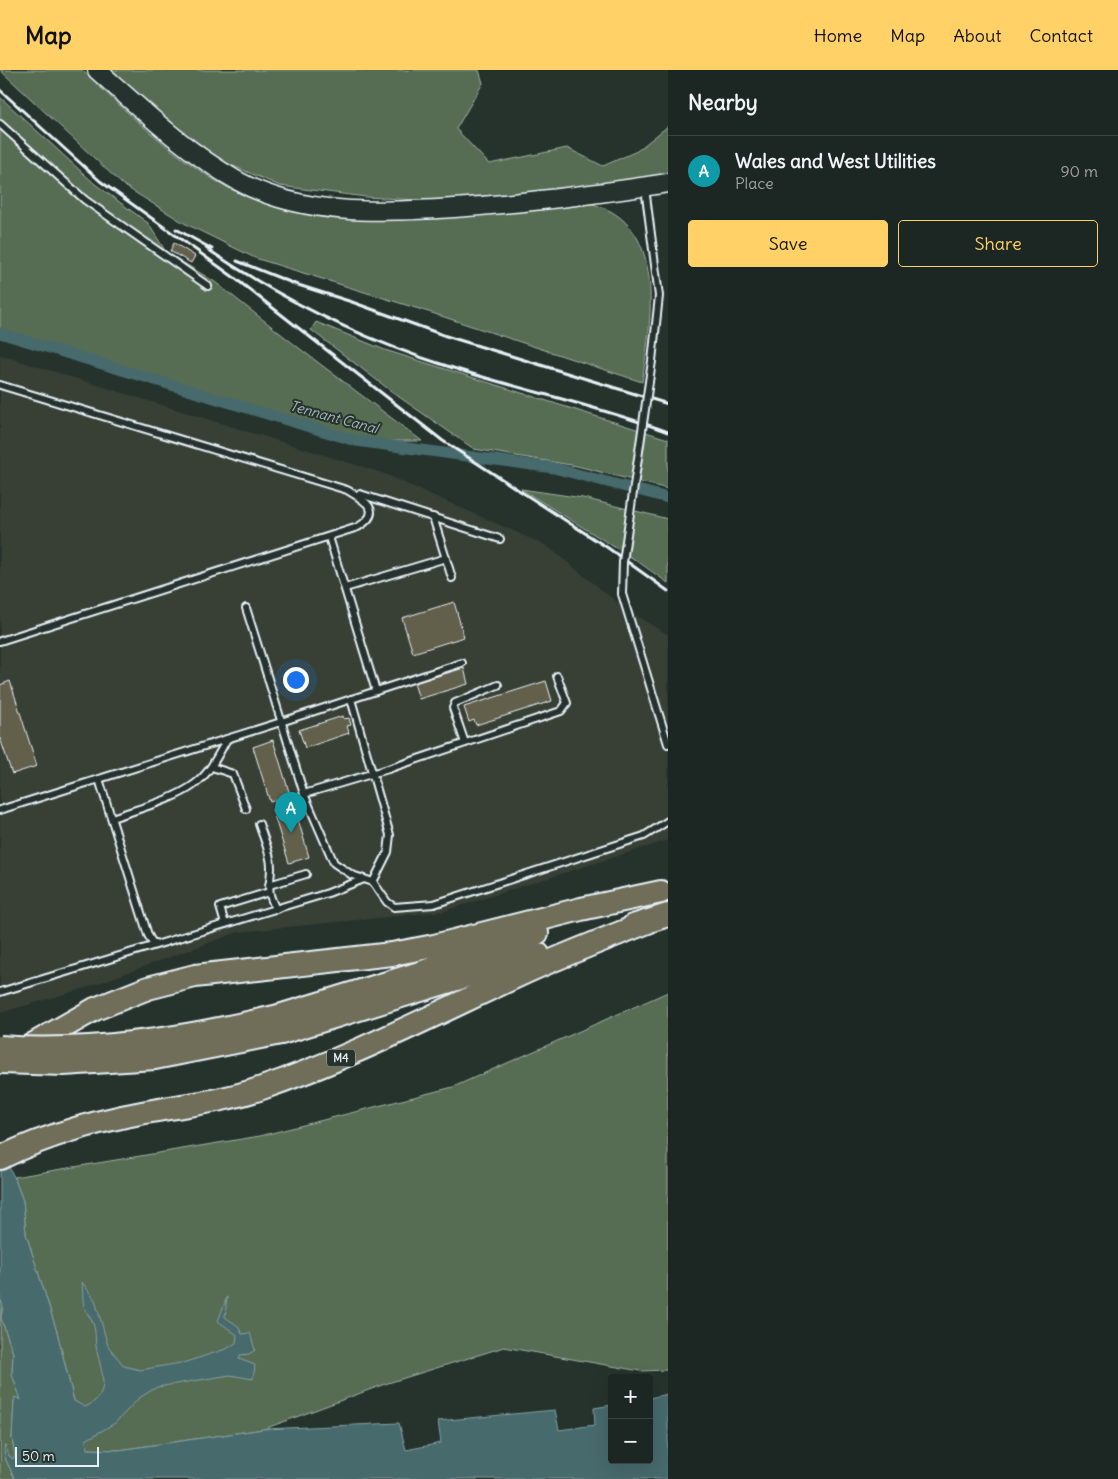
<!DOCTYPE html>
<html lang="en">
<head>
<meta charset="utf-8">
<style>
  body { margin:0; font-family:Delius,sans-serif; background:#29322f; color:#f1f3f6 }
  .controls { position:absolute; right:15px; bottom:15px; display:grid; overflow:hidden; border-radius:5px; box-shadow:0 5px 20px #0002 }
  .controls button { width:45px; height:45px; display:grid; place-items:center; padding:0; border:0; border-bottom:1px solid #3a4340; background:#1c2622; color:#f1f3f6; font:25px sans-serif }
  .scale { position:absolute; left:15px; bottom:12px; width:84px; box-sizing:border-box; padding-left:5px; border:2px solid #e8f1f8; border-top:0; font-size:14px; line-height:18px; white-space:nowrap; color:#e8f1f8; -webkit-text-stroke:4px #26332d; paint-order:stroke }
  .you { position:absolute; left:295px; top:609px; width:18px; height:18px; margin:-12px; border:4px solid #fff; border-radius:50%; background:#1a73e8; box-shadow:0 0 0 8px #1a73e833 }
  .badge { display:grid; place-items:center; width:32px; height:32px; border-radius:50%; background:#ffd166; color:#fff; font-size:16px; font-weight:700 }
  .pin { position:absolute; translate:-50% -41px; filter:drop-shadow(0 1px 2px #0008) }
  .pin::after { content:''; position:absolute; top:26px; width:18px; height:15px; background:inherit; clip-path:polygon(0 0,100% 0,50% 100%) }
  .list { margin:0; padding:0; list-style:none }
  h2 { display:flex; justify-content:space-between; align-items:center; height:65px; margin:0; padding:0 20px; font-size:21px }
  h2 small { font-size:16px; font-weight:400; color:#a0a5a5 }
  .list li { display:grid; grid-template-columns:32px 1fr auto; gap:15px; align-items:center; box-sizing:border-box; height:70px; padding:0 20px; border-top:1px solid #3a4340 }
  .list b { display:block; font-size:19px; white-space:nowrap }
  .list p { margin:0; font-size:16px; white-space:nowrap; color:#a0a5a5 }
  .list em { font-size:16px; font-style:normal; color:#a0a5a5 }
  .actions { display:flex; gap:10px; padding:15px 20px }
  .actions a { flex:1; padding:11px 0; border:1px solid #ffd166; border-radius:5px; text-align:center; font-size:18px; color:#ffd166 }
  .actions .main { background:#ffd166; color:#111 }
  .map { position:relative; flex:none; width:668px; height:1409px; overflow:hidden }
  header { display:flex; align-items:center; gap:30px; box-sizing:border-box; height:70px; padding:0 25px; background:#ffd166; color:#111 }
  header strong { font-size:24px }
  nav { display:flex; gap:28px; margin-inline-start:auto; font-size:18px }
  main { display:flex }
  aside { flex:1; background:#1c2622 }
  .map>svg:first-child { display:block }
  .built { fill:#384036 }
  .green { fill:#576d52; stroke:#a0afa5 }
  .water { fill:#476a6d; stroke:#87a0a5 }
  .lines { fill:none; stroke-linecap:round; stroke-linejoin:round }
  .canal { stroke:#476a6d; stroke-width:11 }
  .building { fill:#625e4b; stroke:#e8f1f8 }
  .lane-casing { stroke:#e8f1f8; stroke-width:10 }
  .secondary-casing { stroke:#e8f1f8; stroke-width:21 }
  .highway-casing { stroke:#e8f1f8; stroke-width:26 }
  .lane { stroke:#26332d; stroke-width:6 }
  .secondary { stroke:#26332d; stroke-width:18 }
  .highway { stroke:#706e59; stroke-width:22 }
  .rail { stroke:#e8f1f8; stroke-width:3 }
  .lane-bridge-casing { stroke:#e8f1f8; stroke-width:10; stroke-linecap:butt }
  .highway-bridge-casing { stroke:#e8f1f8; stroke-width:26; stroke-linecap:butt }
  .lane-bridge { stroke:#26332d; stroke-width:6 }
  .highway-bridge { stroke:#706e59; stroke-width:22 }
  .labels { text-anchor:middle; dominant-baseline:central; stroke-width:4; stroke-linejoin:round; paint-order:stroke }
  .shield { fill:#26332d; stroke:#aeb8bb; stroke-width:1 }
  .shield-label { font-size:11px; font-weight:bold; fill:#e8f1f8 }
  .water-label { font-size:14px; font-style:italic; fill:#a8bbc0; stroke:#26332d }
</style>
</head>
<body>
<header>
<strong>Map</strong>
<nav><a>Home</a><a>Map</a><a>About</a><a>Contact</a></nav>
</header>
<main>
<div class="map">
<svg width="668" height="1409" viewBox="0 0 668 1409">
  <rect width="100%" height="100%" fill="#26332d"/>
  <filter id="ink" filterUnits="userSpaceOnUse"><feTurbulence type="fractalNoise" baseFrequency=".02" numOctaves="2"/><feDisplacementMap in="SourceGraphic" scale="10" xChannelSelector="R" yChannelSelector="G"/><feConvolveMatrix kernelMatrix="1 2 1 2 8 2 1 2 1" color-interpolation-filters="sRGB"/></filter>
  <g filter="url(#ink)">
    <path class="built" d="M 0,285 L 382,403 L 547,476 L 628,541 L 668,565 L 668,770 L 444,841 L 238,862 L 85,918 L 0,943 Z"/>
    <g class="green">
      <path d="M 0,0 L 82,0 C 124,40 167,81 216,111 C 283,151 353,147 426,144 C 482,143 537,139 593,134 C 668,155 651,251 642,312 L 435,244 L 255,188 L 184,153 L 123,115 Z"/>
      <path d="M 112,0 L 479,0 L 483,13 L 456,59 L 489,94 L 567,78 L 603,96 L 637,81 L 668,56 L 668,104 L 497,130 L 434,131 L 366,127 L 280,116 L 224,92 L 189,67 Z"/>
      <path d="M 0,27 L 95,114 L 148,153 L 166,182 L 215,212 L 299,278 L 422,371 L 356,371 L 0,263 Z"/>
      <path d="M 316,252 L 385,280 L 668,369 L 668,419 L 577,396 L 474,379 L 399,327 L 311,260 Z"/>
      <path d="M 521,419 L 583,428 L 668,449 L 668,513 L 637,491 Z"/>
      <path d="M 668,922 L 668,1300 L 640,1301 L 504,1277 L 385,1314 L 264,1359 L 119,1380 L 86,1379 L 57,1262 L 26,1164 L 23,1131 L 14,1107 L 260,1066 L 453,1017 Z"/>
      <path d="M 0,1228 L 3,1236 L 1,1248 L 13,1283 L 12,1304 L 22,1330 L 14,1331 L 12,1368 L 15,1385 L 13,1389 L 9,1386 L 6,1390 L 15,1409 L 0,1409 Z"/>
    </g>
    <path class="water" d="M 0,1079 L 14,1107 L 23,1131 L 26,1164 L 57,1262 L 74,1331 L 85,1337 C 114,1324 100,1300 96,1276 C 95,1268 96,1261 93,1253 C 91,1248 87,1244 85,1239 C 82,1231 83,1221 82,1212 L 95,1230 L 108,1276 L 124,1296 L 140,1300 L 186,1292 L 226,1279 L 236,1273 L 237,1265 L 218,1251 L 227,1227 L 225,1247 L 238,1256 L 242,1264 L 250,1263 L 255,1280 L 249,1284 L 240,1285 L 239,1289 L 255,1295 L 253,1309 L 230,1305 L 157,1317 L 139,1328 L 115,1353 L 86,1370 L 87,1379 L 119,1380 L 264,1359 L 399,1353 L 406,1380 L 441,1373 L 438,1351 L 555,1340 L 559,1360 L 595,1355 L 594,1338 L 612,1335 L 612,1390 L 649,1390 L 649,1328 L 668,1324 L 668,1409 L 15,1409 L 6,1390 L 4,1380 L 5,1374 L 9,1386 L 13,1389 L 15,1385 L 12,1368 L 14,1331 L 15,1327 L 21,1330 L 12,1304 L 13,1283 L 1,1248 L 3,1236 L 0,1228 Z"/>
    <g class="lines">
      <path class="canal" d="M 0,263 L 356,371 L 554,398 L 668,428"/>
    </g>
    <g class="building">
      <path d="M 174,173 L 195,186 L 191,193 L 170,181 Z"/>
      <path d="M 454,532 L 464,567 L 413,583 L 402,548 Z"/>
      <path d="M 464,598 L 468,614 L 419,629 L 414,613 Z"/>
      <path d="M 10,611 L 37,696 L 12,704 L 0,668 L 0,615 Z"/>
      <path d="M 546,611 L 552,631 L 476,655 L 474,650 L 469,652 L 464,637 Z"/>
      <path d="M 343,646 L 344,649 L 349,648 L 351,655 L 347,656 L 349,663 L 305,678 L 299,660 Z"/>
      <path d="M 273,670 L 290,725 L 270,732 L 253,677 Z"/>
      <path d="M 293,732 L 309,787 L 289,793 L 272,739 Z"/>
    </g>
    <g class="lines">
      <g class="lane-casing">
        <g id="lane">
          <path d="M 0,54 L 85,130 L 208,216"/>
          <path d="M 645,118 L 659,226 L 652,291"/>
          <path d="M 0,315 L 347,420 C 364,430 385,441 358,457 L 0,571"/>
          <path d="M 360,424 L 500,469"/>
          <path d="M 433,447 L 452,508"/>
          <path d="M 329,467 L 376,621"/>
          <path d="M 345,518 L 446,488"/>
          <path d="M 622,524 L 668,674"/>
          <path d="M 246,538 L 304,724 L 334,793 L 352,805 L 364,809"/>
          <path d="M 351,629 L 390,765 L 388,782 L 373,812"/>
          <path d="M 465,673 L 453,638 L 455,633 L 498,615"/>
          <path d="M 212,697 L 233,704 L 246,739"/>
          <path d="M 99,709 L 148,865 L 152,872 L 158,874"/>
          <path d="M 304,724 L 388,699 L 561,641 L 567,633 L 557,606"/>
          <path d="M 0,740 L 281,652 L 462,593"/>
          <path d="M 112,748 C 137,739 174,730 195,714 C 210,703 218,685 227,669"/>
          <path d="M 259,754 C 263,767 271,783 271,797 C 271,816 265,819 276,839"/>
          <path d="M 269,815 L 306,804"/>
          <path d="M 225,854 L 220,837 L 269,822"/>
          <path d="M 0,922 L 328,823 L 364,809 L 373,812 L 387,832 L 394,837 L 434,834 L 644,766 L 668,751"/>
        </g>
      </g>
      <g class="secondary-casing">
        <path id="secondary" d="M 97,0 C 140,38 186,82 236,110 C 302,147 381,142 454,138 C 526,133 597,124 668,113"/>
      </g>
      <g class="highway-casing">
        <g id="highway">
          <path d="M 633,856 L 668,845"/>
          <path d="M 279,946 L 423,902 L 537,863"/>
          <path d="M 281,963 L 538,884"/>
          <path d="M 18,983 L 95,939 L 148,918 L 195,906 L 392,884 L 434,876 L 581,839 L 661,822"/>
          <path d="M 0,1088 C 53,1062 111,1047 170,1038 C 200,1033 230,1029 259,1019 C 351,988 437,943 526,902 C 566,884 607,868 648,852"/>
        </g>
      </g>
      <use href="#lane" class="lane"/>
      <use href="#secondary" class="secondary"/>
      <use href="#highway" class="highway"/>
      <g class="rail">
        <path d="M 0,20 L 100,111 L 232,206 L 443,371 L 608,478 L 668,521"/>
        <path d="M 176,159 L 212,179"/>
        <path d="M 206,178 C 279,228 362,269 447,296 C 520,320 596,335 668,362"/>
        <path d="M 237,191 L 295,214 L 352,232 L 446,266 L 668,334"/>
      </g>
      <g class="lane-bridge-casing">
        <path id="lane-bridge" d="M 622,524 L 623,492 L 652,291"/>
      </g>
      <g class="highway-bridge-casing">
        <g id="highway-bridge">
          <path d="M 0,977 C 93,984 189,967 279,946"/>
          <path d="M 0,992 L 64,994 L 155,988 L 281,963"/>
        </g>
      </g>
      <use href="#lane-bridge" class="lane-bridge"/>
      <use href="#highway-bridge" class="highway-bridge"/>
    </g>
  </g>
  <g class="labels">
    <rect class="shield" x="327" y="979.5" width="28" height="17" rx="4"/>
    <g class="shield-label">
      <text x="341" y="988">M4</text>
    </g>
    <g class="water-label">
      <text transform="translate(334 347) rotate(15)">Tennant Canal</text>
    </g>
  </g>
</svg>
<div class="controls">
<button>+</button>
<button>−</button>
</div>
<div class="scale">50 m</div>
<div class="you"></div>
<div class="pin badge" style="left:291px;top:763px;background:#0f9aa8">A</div>
</div>
<aside>
<h2>Nearby<small></small></h2>
<ul class="list">
<li><span class="badge" style="background:#0f9aa8">A</span><div><b>Wales and West Utilities</b><p>Place</p></div><em>90 m</em></li>
</ul>
<div class="actions"><a class="main">Save</a><a>Share</a></div>
</aside>
</main>
</body>
</html>
